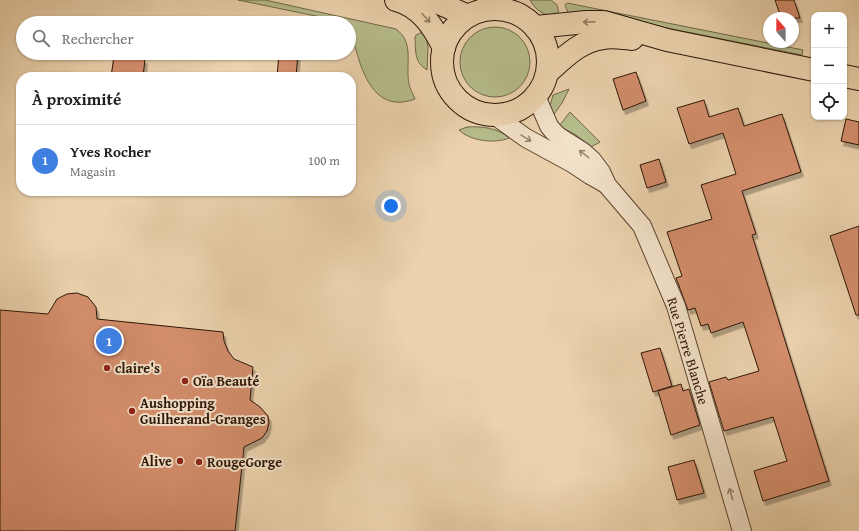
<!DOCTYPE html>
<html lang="fr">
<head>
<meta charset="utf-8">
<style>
  body { margin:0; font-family:"Gentium Book Plus",serif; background:#f2f2f2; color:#202124 }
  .controls { position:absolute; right:12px; top:12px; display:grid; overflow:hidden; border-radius:8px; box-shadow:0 1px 3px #0004 }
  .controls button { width:36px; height:36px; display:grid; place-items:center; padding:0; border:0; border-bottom:1px solid #e0e0e0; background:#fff; color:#202124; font:20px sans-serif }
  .compass { position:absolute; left:763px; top:12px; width:36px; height:36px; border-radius:50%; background:#fff; box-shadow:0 1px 3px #0004; rotate:339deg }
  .you { position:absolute; left:391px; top:206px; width:14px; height:14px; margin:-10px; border:3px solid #fff; border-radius:50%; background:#1a73e8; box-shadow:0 0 0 6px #1a73e833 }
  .badge { display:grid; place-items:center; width:26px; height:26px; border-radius:50%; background:#d93025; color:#fff; font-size:13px; font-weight:700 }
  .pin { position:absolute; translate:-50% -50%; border:2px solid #fff; box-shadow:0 1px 4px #0006 }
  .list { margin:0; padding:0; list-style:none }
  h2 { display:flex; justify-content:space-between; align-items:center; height:52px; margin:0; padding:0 16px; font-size:17px }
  h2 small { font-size:13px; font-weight:400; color:#757577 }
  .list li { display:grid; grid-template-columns:26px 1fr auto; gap:12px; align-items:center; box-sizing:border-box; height:72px; padding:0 16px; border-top:1px solid #e0e0e0 }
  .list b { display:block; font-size:15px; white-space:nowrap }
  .list p { margin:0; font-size:13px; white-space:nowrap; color:#757577 }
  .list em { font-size:13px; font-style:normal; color:#757577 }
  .icon { flex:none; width:22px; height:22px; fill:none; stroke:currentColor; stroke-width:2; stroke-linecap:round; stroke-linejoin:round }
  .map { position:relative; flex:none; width:859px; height:531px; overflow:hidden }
  .search { position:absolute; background:#fff; box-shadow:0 1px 3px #0004; left:16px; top:16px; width:340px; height:44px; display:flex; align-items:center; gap:10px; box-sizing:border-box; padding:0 14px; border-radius:22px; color:#757577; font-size:15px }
  .panel { position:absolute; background:#fff; box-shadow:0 1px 3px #0004; left:16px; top:72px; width:340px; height:124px; border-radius:16px }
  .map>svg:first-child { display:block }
  .green { fill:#b6bc8b; stroke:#716849 }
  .building { fill:#d48e6c; stroke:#2c1507; filter:url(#shadow) }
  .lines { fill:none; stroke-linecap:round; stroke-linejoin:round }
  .minor-casing { stroke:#5c4431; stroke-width:20 }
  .primary-casing { stroke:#2c1507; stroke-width:24 }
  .minor { stroke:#f3e2ca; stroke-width:18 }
  .primary { stroke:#ecd3ae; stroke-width:22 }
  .oneway { stroke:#967e63 }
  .oneway2 { stroke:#998672 }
  .poi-dot { fill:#8f2418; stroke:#f3e2ca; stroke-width:1.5 }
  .labels { text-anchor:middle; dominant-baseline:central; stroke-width:4; stroke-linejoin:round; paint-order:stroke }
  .street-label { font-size:14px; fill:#2c1507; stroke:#f3e2ca }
  .poi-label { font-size:14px; font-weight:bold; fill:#2c1507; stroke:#f3e2ca; text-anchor:start }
</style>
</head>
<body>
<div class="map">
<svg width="859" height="531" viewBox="0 0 859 531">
  <defs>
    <filter id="shadow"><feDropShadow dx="2.5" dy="4.5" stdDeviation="0" flood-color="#0004"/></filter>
  </defs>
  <rect width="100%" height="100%" fill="#ecd3ae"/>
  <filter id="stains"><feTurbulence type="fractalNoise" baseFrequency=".005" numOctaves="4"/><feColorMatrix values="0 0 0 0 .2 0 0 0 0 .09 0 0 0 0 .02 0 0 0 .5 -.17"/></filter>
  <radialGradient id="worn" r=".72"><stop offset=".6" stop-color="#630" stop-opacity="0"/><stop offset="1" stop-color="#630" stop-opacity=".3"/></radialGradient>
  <g class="green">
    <path d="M 238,0 L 265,0 L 396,29 C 415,43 405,64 409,84 C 410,89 413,94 415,99 C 378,113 364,79 356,50 C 353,41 349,32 349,23 L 344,23 L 340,21 Z"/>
    <path d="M 530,0 L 551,0 L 557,5 L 560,19 C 546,15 537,13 530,0 Z"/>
    <path d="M 567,3 L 803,50 L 802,55 L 612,17 L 570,18 L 565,5 Z"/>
    <circle cx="495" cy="62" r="35"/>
    <path d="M 425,31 L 428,47 L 427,70 C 414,62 416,52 415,38 L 416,35 Z"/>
    <path d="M 569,89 L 562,103 L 552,117 L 550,106 L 553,95 Z"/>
    <path d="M 570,112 L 600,142 L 591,147 L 576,135 L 559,126 Z"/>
    <path d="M 467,127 C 481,126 499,128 509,138 C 495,144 470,141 459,130 Z"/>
  </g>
  <g class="building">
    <path d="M 775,0 L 794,0 L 800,18 L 781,18 Z"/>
    <path d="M 279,53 L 298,53 L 296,77 L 277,77 Z"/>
    <path d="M 114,56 L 145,59 L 143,77 L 111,77 Z"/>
    <path d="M 636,72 L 646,101 L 623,110 L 613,79 Z"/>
    <path d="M 704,100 L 709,117 L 738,108 L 744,126 L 782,114 L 801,172 L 742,191 L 756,234 L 752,235 L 829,481 L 763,501 L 754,471 L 787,461 L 773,417 L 724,431 L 709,382 L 726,377 L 728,380 L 759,371 L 743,322 L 711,333 L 708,324 L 701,326 L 695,308 L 688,310 L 676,278 L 682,276 L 667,232 L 712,219 L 701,185 L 736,174 L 723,133 L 689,144 L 677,108 Z"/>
    <path d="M 846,119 L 859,122 L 859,145 L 841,141 Z"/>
    <path d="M 659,159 L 666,182 L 647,188 L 640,165 Z"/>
    <path d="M 859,226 L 859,315 L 856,315 L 830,236 Z"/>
    <path d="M 77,293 L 88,297 L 96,307 L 97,319 L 223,332 L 224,341 L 228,351 L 234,359 L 253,367 L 250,400 L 260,407 L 268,416 L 269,423 L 267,431 L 262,438 L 244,447 L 235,531 L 0,531 L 0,310 L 48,314 L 57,299 L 67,294 Z"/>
    <path d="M 660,348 L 672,386 L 653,392 L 641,353 Z"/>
    <path d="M 681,384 L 683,391 L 689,389 L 700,425 L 671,435 L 658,391 Z"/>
    <path d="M 694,460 L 704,493 L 677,500 L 668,467 Z"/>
  </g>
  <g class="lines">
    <g class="minor-casing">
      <g id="minor">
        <path d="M 536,96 L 549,126 L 553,131 L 558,136 L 583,152 L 592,160 L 601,172 L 607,185 L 642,226 L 676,306 L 742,531"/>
        <path d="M 494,115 L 526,138 L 572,163 L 590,175 L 606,184"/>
      </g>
    </g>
    <g class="primary-casing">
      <g id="primary">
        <path d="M 396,0 C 421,7 433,26 444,48"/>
        <path d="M 432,0 L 468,16"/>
        <circle cx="495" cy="62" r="53"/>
        <path d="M 536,27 L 586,22 L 604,22 L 667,40 L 814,70"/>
        <path d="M 548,72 C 565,57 580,41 603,38 C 612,36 623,38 632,39"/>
        <path d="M 844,76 L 859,79"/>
      </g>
    </g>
    <use href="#minor" class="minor"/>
    <use href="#primary" class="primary"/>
  </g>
  <defs><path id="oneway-shaft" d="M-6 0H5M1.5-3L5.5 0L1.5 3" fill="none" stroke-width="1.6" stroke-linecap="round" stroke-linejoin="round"/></defs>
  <g class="oneway">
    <use href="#oneway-shaft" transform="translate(426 18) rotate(48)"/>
    <use href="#oneway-shaft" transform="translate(589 22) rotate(178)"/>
  </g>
  <g class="oneway2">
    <use href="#oneway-shaft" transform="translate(526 138) rotate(32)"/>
    <use href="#oneway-shaft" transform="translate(584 154) rotate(-142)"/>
    <use href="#oneway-shaft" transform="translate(731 494) rotate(-106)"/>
  </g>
  <g class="poi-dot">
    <circle cx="107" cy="368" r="4"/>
    <circle cx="185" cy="381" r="4"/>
    <circle cx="132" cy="411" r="4"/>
    <circle cx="180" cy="461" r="4"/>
    <circle cx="199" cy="462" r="4"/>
  </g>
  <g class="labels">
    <g class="street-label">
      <text transform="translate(688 351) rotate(73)">Rue Pierre Blanche</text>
    </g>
    <g class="poi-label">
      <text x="115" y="368">claire's</text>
      <text x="193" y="381">Oïa Beauté</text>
      <text x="140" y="403">Aushopping<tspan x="140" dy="16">Guilherand-Granges</tspan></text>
      <text x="172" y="461" text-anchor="end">Alive</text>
      <text x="207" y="462">RougeGorge</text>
    </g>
  </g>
  <rect width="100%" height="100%" filter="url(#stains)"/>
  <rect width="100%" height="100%" fill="url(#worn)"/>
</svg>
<div class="controls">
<button>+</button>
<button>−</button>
<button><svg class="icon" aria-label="locate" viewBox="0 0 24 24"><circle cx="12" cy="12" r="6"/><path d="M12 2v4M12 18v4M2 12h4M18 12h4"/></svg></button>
</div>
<svg class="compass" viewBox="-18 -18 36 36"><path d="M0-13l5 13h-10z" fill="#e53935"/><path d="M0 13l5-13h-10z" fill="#757577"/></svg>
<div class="you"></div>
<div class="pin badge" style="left:109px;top:341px;background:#3f7fe0">1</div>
<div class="search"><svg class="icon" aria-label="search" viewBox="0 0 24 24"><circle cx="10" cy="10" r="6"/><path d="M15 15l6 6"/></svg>Rechercher</div>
<section class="panel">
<h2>À proximité<small></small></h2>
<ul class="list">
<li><span class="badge" style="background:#3f7fe0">1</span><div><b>Yves Rocher</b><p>Magasin</p></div><em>100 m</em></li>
</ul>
</section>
</div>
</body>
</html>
